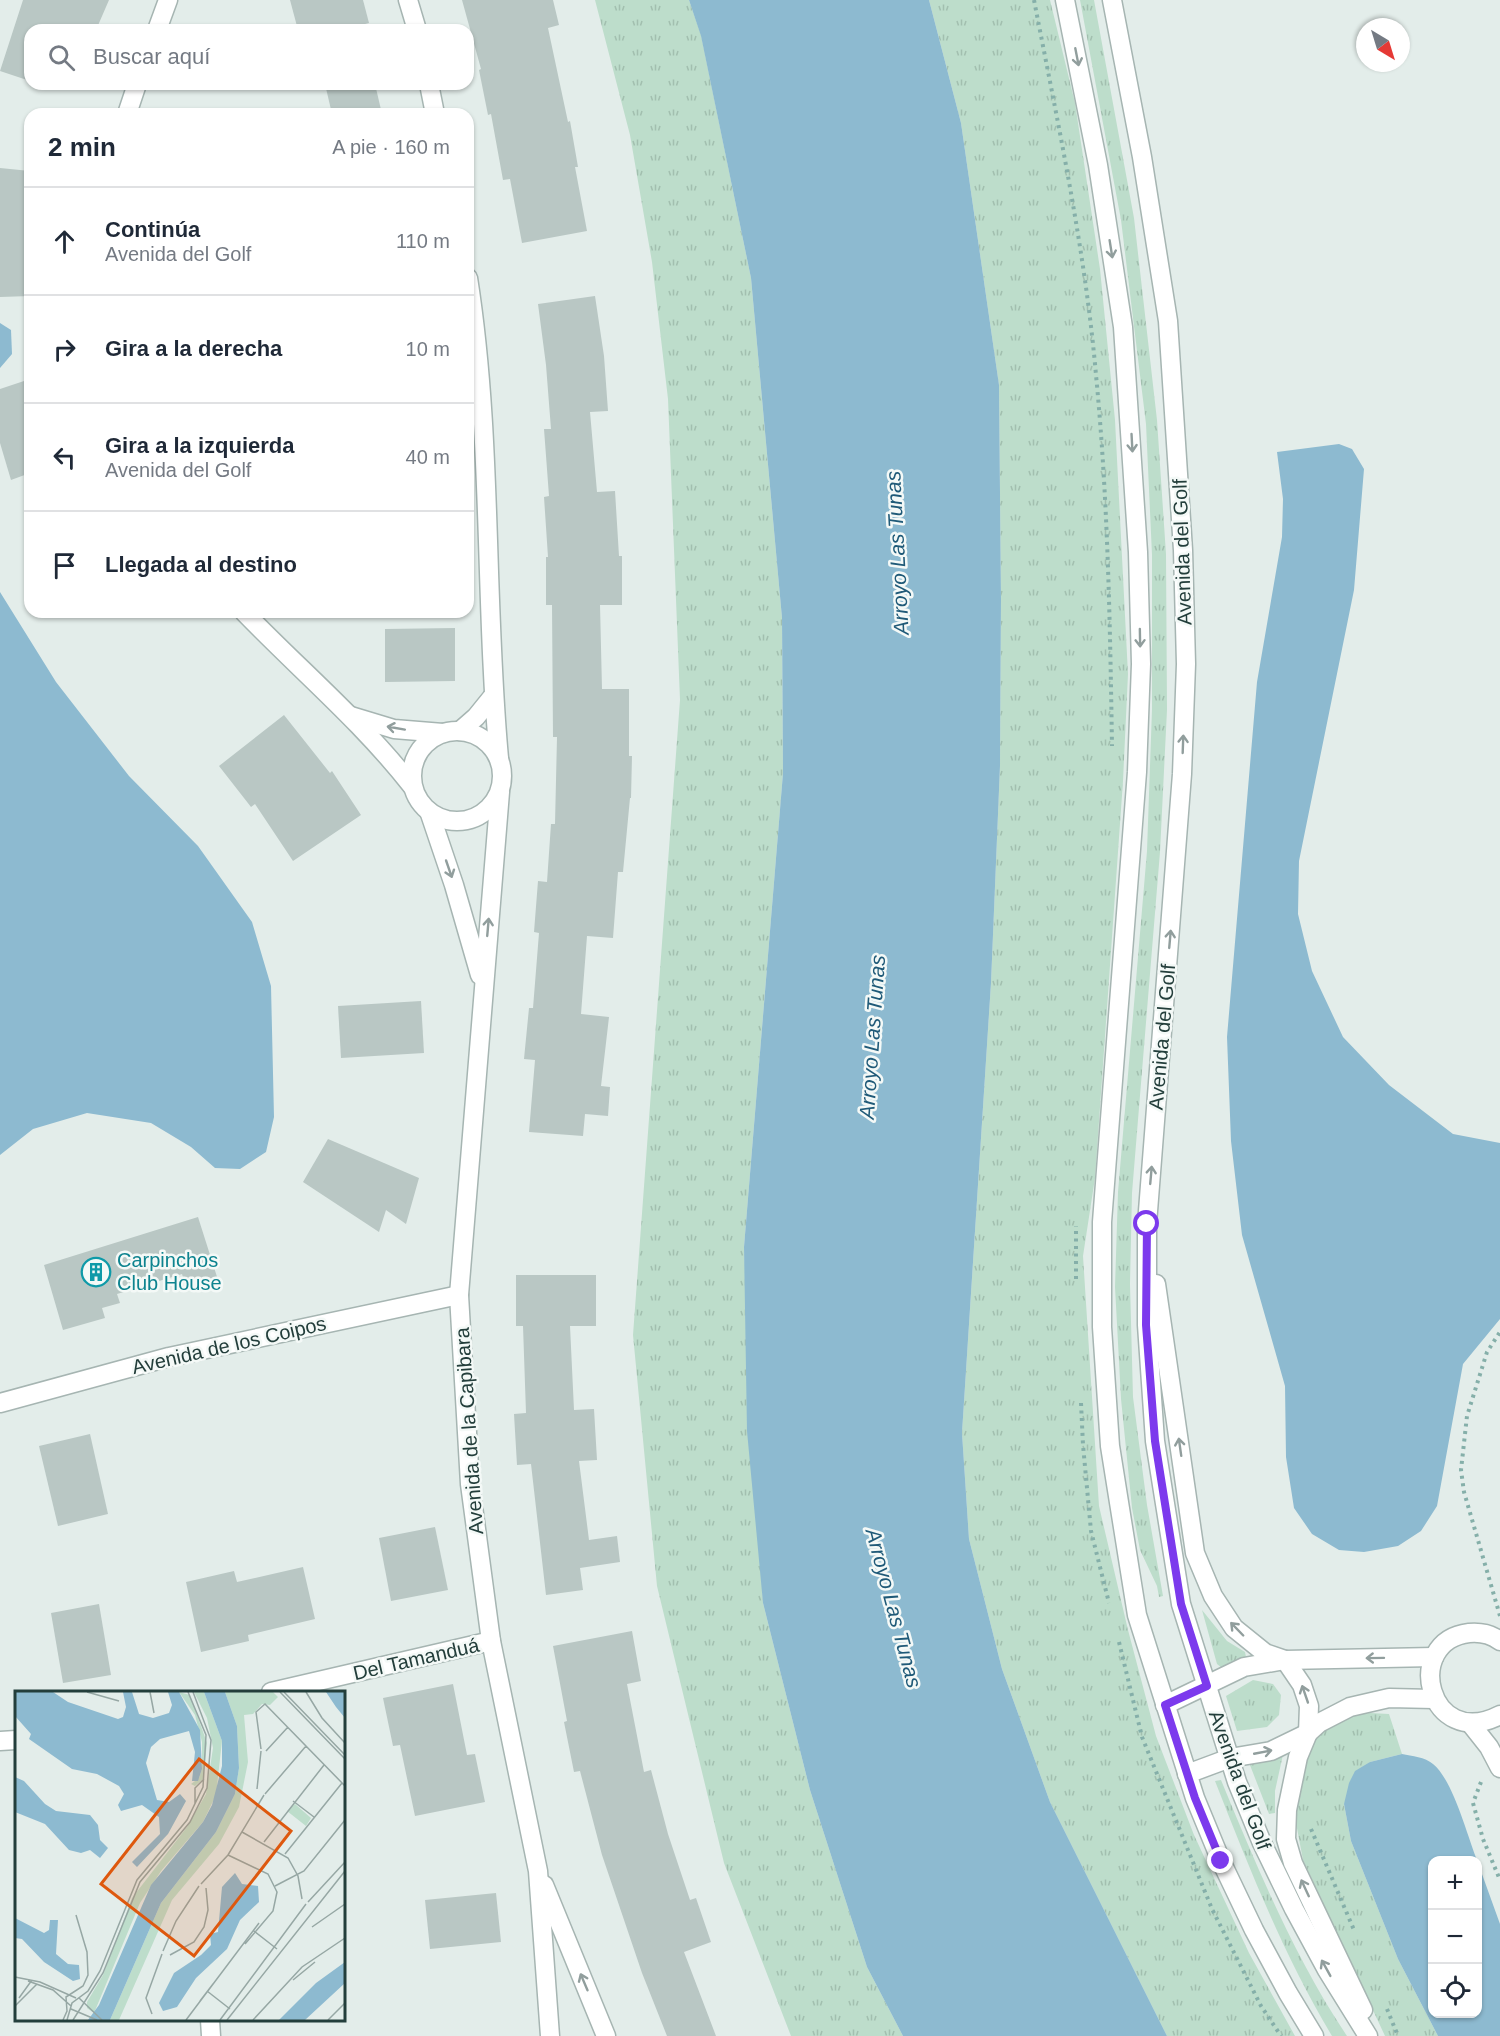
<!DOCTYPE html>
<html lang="es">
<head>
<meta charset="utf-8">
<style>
  body { margin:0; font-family:Arial,sans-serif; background:#f2f2f3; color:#1f2937 }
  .controls { position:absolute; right:18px; bottom:18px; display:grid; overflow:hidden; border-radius:12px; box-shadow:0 2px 4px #0004 }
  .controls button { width:54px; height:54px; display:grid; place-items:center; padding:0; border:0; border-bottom:2px solid #e0e1e3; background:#fff; color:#1f2937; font:30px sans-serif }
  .compass { position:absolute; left:1356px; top:18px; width:54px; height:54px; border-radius:50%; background:#fff; box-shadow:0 2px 4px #0004; rotate:142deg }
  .stop { position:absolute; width:18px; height:18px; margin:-14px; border:4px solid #7c3aed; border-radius:50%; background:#fff }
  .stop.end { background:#7c3aed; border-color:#fff; box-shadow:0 2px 6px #0008 }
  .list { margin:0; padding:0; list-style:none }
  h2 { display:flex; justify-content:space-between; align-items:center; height:78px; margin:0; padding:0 24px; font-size:26px }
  h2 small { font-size:20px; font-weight:400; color:#747a83 }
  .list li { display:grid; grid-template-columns:39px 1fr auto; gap:18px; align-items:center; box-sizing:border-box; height:108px; padding:0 24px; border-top:2px solid #e0e1e3 }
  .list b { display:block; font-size:22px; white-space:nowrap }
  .list p { margin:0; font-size:20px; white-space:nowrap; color:#747a83 }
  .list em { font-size:20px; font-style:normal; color:#747a83 }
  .icon { flex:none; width:33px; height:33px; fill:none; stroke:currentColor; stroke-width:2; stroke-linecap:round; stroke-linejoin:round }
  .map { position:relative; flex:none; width:1500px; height:2036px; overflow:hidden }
  .search { position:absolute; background:#fff; box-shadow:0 2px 4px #0004; left:24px; top:24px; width:450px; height:66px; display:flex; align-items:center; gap:15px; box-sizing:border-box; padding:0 21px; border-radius:18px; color:#747a83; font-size:22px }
  .panel { position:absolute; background:#fff; box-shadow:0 2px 4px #0004; left:24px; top:108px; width:450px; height:510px; border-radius:18px }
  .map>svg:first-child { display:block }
  .grass { fill:url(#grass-tufts) }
  .water { fill:#8dbad0 }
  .building { fill:#b9c7c4 }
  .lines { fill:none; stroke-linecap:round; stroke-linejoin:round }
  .minor-casing { stroke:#a6b5b2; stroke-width:21 }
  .path { stroke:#85afa9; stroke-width:4; stroke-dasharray:3 4.5; stroke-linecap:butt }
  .minor { stroke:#fff; stroke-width:18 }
  .oneway { stroke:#919e9d }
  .route { stroke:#7c3aed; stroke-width:8 }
  .labels { text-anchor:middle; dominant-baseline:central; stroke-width:5; stroke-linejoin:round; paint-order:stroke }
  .street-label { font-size:20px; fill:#233e3b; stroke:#f4f9f7 }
  .culture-label { font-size:20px; fill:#0d838f; stroke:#f4f9f7; text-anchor:start }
  .water-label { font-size:21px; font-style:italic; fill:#1f5a78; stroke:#f4f9f7 }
  .inset-road { fill:none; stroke:#96a7a4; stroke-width:1.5 }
  .view { fill:#de580e; fill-opacity:0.15; stroke:#de580e; stroke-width:3 }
  .inset-edge { fill:none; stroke:#233e3b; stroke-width:3 }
</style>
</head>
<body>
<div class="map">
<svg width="1500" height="2036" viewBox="0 0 1500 2036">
  <defs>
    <pattern id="grass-tufts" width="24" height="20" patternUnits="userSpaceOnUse" patternTransform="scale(1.5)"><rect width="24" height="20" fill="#bdddcb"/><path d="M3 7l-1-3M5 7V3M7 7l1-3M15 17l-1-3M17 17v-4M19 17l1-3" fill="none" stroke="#a2bfaf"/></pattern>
  </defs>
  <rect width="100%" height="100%" fill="#e3edea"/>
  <g class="grass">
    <path d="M 595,0 L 689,0 L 701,35 L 751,278 L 782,618 L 783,773 L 744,1247 L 763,1603 L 810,1790 L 867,1967 L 903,2036 L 791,2036 L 724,1863 L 657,1586 L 633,1335 L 680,700 L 668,399 L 652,262 L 630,135 Z"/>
    <path d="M 929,0 L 1050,0 L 1075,103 L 1100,269 L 1115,420 L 1128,674 L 1123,781 L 1095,1178 L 1083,1256 L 1099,1506 L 1128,1630 L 1156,1736 L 1194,1835 L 1249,1953 L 1295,2036 L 1167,2036 L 1050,1802 L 1002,1669 L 969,1539 L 962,1433 L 991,983 L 1000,766 L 1001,600 L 999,385 L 961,123 Z"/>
    <path d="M 1080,0 L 1094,0 L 1134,218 L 1157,420 L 1166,554 L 1167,710 L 1160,852 L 1132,1193 L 1130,1284 L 1133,1397 L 1147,1505 L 1163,1596 L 1159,1597 L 1157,1586 L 1140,1550 L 1132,1508 L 1121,1399 L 1115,1287 L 1118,1192 L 1147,851 L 1152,709 L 1152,555 L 1146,424 L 1121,220 Z"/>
    <path d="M 1202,1610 L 1227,1641 L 1245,1652 L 1246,1657 L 1222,1668 L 1217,1664 Z"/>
    <path d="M 1253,1680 L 1273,1684 L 1281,1695 L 1279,1715 L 1267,1727 L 1237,1731 L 1226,1696 Z"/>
    <path d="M 1370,1713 L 1389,1714 L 1402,1754 L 1370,1762 L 1344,1804 L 1351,1841 L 1398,1959 L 1438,2036 L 1385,2036 L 1303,1860 L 1296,1823 L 1298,1786 L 1309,1749 L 1321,1730 L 1344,1716 Z"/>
    <path d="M 1284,1750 L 1275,1791 L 1275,1813 L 1269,1814 L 1248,1760 Z"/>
    <path d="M 1221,1780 C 1257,1867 1294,1957 1347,2036 L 1332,2036 C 1284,1956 1249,1868 1215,1781 Z"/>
  </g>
  <g class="water">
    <path d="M 689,0 L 929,0 L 961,123 L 999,385 L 1001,600 L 1000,766 L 991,983 L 962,1433 L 969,1539 L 1002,1669 L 1050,1802 L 1167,2036 L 903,2036 L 867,1967 L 810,1790 L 763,1603 L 747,1431 L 744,1247 L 783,773 L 782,618 L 751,278 L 701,36 Z"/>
    <path d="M 0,323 L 11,330 L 12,354 L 0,368 Z"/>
    <path d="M 1339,444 L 1352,449 L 1364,469 L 1354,590 L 1299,861 L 1298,914 L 1312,971 L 1343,1037 L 1389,1085 L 1453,1134 L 1500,1143 L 1500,1319 L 1463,1364 L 1437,1506 L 1421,1531 L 1398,1546 L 1364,1552 L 1339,1550 L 1312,1534 L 1294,1508 L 1286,1457 L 1285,1386 L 1242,1235 L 1231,1141 L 1227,1037 L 1257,682 L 1282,537 L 1283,499 L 1277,452 Z"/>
    <path d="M 0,592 L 56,682 L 129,776 L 198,846 L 252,922 L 271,986 L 274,1117 L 266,1152 L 240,1169 L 215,1168 L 191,1147 L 151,1123 L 87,1113 L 33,1129 L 0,1155 Z"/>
    <path d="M 1402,1754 C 1412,1756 1425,1757 1433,1764 C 1453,1780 1467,1835 1477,1860 L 1432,1860 L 1432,2014 L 1478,2014 L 1478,1863 L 1500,1924 L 1500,2036 L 1438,2036 L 1398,1959 L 1351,1841 L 1344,1804 L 1349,1783 L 1355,1771 L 1370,1762 Z"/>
  </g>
  <g class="building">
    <path d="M 23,0 L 109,0 L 96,30 L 30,30 L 30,81 L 0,71 Z"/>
    <path d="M 290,0 L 363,0 L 369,23 L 342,30 L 298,30 Z"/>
    <path d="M 462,0 L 553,0 L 559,25 L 548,28 L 568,122 L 570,121 L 578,167 L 575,167 L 587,231 L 522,243 L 510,179 L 503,180 L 491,114 L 488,115 L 479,70 L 481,69 Z"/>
    <path d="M 325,84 L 375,84 L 382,114 L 332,114 Z"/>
    <path d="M 0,168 L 30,171 L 30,296 L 0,297 Z"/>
    <path d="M 595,296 L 604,356 L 608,411 L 590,412 L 597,492 L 615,491 L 619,556 L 622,556 L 622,605 L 600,605 L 602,689 L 629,689 L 629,756 L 632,756 L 631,798 L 630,798 L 623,872 L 618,872 L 613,938 L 587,936 L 581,1014 L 609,1017 L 601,1086 L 610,1087 L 608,1116 L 585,1114 L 583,1136 L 529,1132 L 535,1060 L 524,1059 L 529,1008 L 533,1008 L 539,933 L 534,932 L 538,881 L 547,882 L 551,824 L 555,824 L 557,737 L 553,737 L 552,605 L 546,605 L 546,557 L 548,557 L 544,497 L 549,496 L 544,429 L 551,429 L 546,365 L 538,304 Z"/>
    <path d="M 30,379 L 30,473 L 11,480 L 0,443 L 0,389 Z"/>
    <path d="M 455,628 L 455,681 L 385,682 L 385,629 Z"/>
    <path d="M 284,715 L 330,773 L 332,771 L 361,815 L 293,861 L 255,804 L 251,807 L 219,766 Z"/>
    <path d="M 421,1001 L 424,1053 L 341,1058 L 338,1006 Z"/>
    <path d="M 328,1139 L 419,1178 L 406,1224 L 386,1210 L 379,1232 L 303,1182 Z"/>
    <path d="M 198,1217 L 218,1280 L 187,1290 L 182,1274 L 117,1294 L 120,1303 L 102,1308 L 105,1318 L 63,1330 L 44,1265 Z"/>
    <path d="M 516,1275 L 596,1275 L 596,1326 L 570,1326 L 574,1410 L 594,1409 L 597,1460 L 579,1461 L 589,1540 L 617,1536 L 620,1562 L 580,1568 L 583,1590 L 546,1595 L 531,1464 L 517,1465 L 514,1414 L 526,1413 L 523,1326 L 516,1326 Z"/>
    <path d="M 90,1434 L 108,1514 L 58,1526 L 39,1446 Z"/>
    <path d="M 435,1527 L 448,1590 L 391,1601 L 379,1538 Z"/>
    <path d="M 303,1567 L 315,1619 L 248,1635 L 249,1641 L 201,1652 L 186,1582 L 234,1571 L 237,1582 Z"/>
    <path d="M 99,1604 L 111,1675 L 63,1683 L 51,1613 Z"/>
    <path d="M 632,1631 L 641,1681 L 627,1684 L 644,1772 L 651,1770 L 668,1834 L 690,1900 L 696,1898 L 711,1942 L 684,1952 L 716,2036 L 667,2036 L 642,1973 L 602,1855 L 580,1771 L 574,1772 L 564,1722 L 567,1721 L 553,1646 Z"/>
    <path d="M 453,1684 L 467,1755 L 475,1754 L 485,1802 L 415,1816 L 400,1745 L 393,1746 L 383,1698 Z"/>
    <path d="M 496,1893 L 501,1942 L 430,1949 L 425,1900 Z"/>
  </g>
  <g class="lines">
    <g class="minor-casing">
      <g id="minor">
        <path d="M 408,0 L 417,30"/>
        <path d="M 1065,0 L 1098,165 L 1123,327 L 1138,552 L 1141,664 L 1137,772 L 1102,1222 L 1102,1327 L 1110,1446 L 1137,1615 L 1195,1798 L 1221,1861 L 1254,1930 L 1288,1993 L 1314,2036"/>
        <path d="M 1112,0 L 1142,157 L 1168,321 L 1183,550 L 1186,664 L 1182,774 L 1147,1224 L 1147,1325 L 1155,1441 L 1181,1604 L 1237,1782 L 1262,1843 L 1294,1909 L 1327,1970 L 1368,2036"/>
        <path d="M 157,30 L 168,0"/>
        <path d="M 429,84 L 435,114"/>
        <path d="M 127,114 L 137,84"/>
        <path d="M 468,278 C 493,437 484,599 499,758"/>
        <path d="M 244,612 C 300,670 362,722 412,786"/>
        <path d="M 351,716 L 394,729 L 443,733"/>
        <circle cx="457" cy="776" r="45"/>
        <path d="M 460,731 L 476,717 L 493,696"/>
        <path d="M 500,792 L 459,1295 L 470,1484 L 491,1641 L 538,1871 L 550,2036"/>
        <path d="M 430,814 L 454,885 L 480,975"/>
        <path d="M 1156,1284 L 1195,1553 L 1213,1596 L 1234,1628 L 1265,1653 L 1285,1660 L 1302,1685 L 1309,1706 L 1308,1733 L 1298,1757 L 1287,1810 L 1286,1839 L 1293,1863 L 1363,2010"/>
        <path d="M 0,1403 L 169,1357 L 459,1295"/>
        <path d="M 1500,1641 C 1491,1634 1480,1632 1469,1633 C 1402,1641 1428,1752 1500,1715"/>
        <path d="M 271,1692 L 491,1641"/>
        <path d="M 1165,1705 L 1244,1667 L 1285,1660 L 1434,1657"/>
        <path d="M 1470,1723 L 1489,1747 L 1500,1768"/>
        <path d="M 0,1741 L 16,1740"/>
        <path d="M 1187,1774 L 1230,1758 L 1271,1751 L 1308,1733 L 1319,1723 L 1350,1707 L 1389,1698 L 1434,1699"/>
        <path d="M 544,1885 L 606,2036"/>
        <path d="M 210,2020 L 211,2036"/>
      </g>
    </g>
    <g class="path">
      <path d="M 1034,0 C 1058,124 1085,249 1096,375 C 1108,499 1110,623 1112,746"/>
      <path d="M 1076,1279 L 1076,1226"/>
      <path d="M 1081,1403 L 1083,1445 L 1091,1531 L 1109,1603"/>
      <path d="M 1500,1616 L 1464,1492 L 1461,1470 L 1467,1416 L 1487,1352 L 1500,1332"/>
      <path d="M 1119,1642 L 1142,1737 L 1212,1909 L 1261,2006 L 1281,2036"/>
      <path d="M 1481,1782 L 1473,1803 L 1483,1839 L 1500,1880"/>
      <path d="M 1311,1829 L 1354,1930"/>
      <path d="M 1387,2009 L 1398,2036"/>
    </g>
    <use href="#minor" class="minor"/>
  </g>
  <defs><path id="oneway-shaft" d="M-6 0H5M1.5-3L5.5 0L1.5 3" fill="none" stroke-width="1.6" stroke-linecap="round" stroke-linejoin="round" transform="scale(1.5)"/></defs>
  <g class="oneway">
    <use href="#oneway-shaft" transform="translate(1077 57) rotate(79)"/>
    <use href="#oneway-shaft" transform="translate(1111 249) rotate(81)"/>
    <use href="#oneway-shaft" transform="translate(1132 443) rotate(87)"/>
    <use href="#oneway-shaft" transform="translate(1140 638) rotate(89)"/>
    <use href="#oneway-shaft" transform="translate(396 728) rotate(-170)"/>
    <use href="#oneway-shaft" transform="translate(1183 744) rotate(-88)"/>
    <use href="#oneway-shaft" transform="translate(449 869) rotate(71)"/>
    <use href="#oneway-shaft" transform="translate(488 927) rotate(-85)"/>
    <use href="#oneway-shaft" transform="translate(1170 939) rotate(-85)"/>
    <use href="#oneway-shaft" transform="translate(1151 1175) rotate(-85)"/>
    <use href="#oneway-shaft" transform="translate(1180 1447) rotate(-98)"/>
    <use href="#oneway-shaft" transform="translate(1237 1629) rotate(-134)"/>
    <use href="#oneway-shaft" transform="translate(1375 1658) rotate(179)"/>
    <use href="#oneway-shaft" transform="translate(1305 1694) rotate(-109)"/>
    <use href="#oneway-shaft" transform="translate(1263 1752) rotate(-11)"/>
    <use href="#oneway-shaft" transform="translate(1305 1888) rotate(-115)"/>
    <use href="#oneway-shaft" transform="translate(1326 1968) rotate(-119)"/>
    <use href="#oneway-shaft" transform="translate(584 1982) rotate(-113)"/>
  </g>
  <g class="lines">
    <path class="route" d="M 1147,1224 L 1146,1325 L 1155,1441 L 1181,1604 L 1207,1686 L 1165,1705 L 1195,1798 L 1221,1861"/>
  </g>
  <defs>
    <g id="building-ring" transform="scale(1.5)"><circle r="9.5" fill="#f4f9f7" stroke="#0f9aa8" stroke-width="1.5"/><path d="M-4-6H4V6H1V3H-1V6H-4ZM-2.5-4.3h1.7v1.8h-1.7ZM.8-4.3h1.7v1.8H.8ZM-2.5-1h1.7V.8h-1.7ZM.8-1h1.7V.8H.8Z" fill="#0f9aa8"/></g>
  </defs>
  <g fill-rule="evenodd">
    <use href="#building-ring" x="96" y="1272"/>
  </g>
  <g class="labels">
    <g class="street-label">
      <text transform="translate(1182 552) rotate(-92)">Avenida del Golf</text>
      <text transform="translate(1162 1037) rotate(-85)">Avenida del Golf</text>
      <text transform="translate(229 1345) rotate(-13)">Avenida de los Coipos</text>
      <text transform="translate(469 1431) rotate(-94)">Avenida de la Capibara</text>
      <text transform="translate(416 1659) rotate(-13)">Del Tamanduá</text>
      <text transform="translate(1240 1780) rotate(70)">Avenida del Golf</text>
    </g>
    <g class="culture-label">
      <text x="117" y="1260">Carpinchos<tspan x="117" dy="23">Club House</tspan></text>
    </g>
    <g class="water-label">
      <text transform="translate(897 553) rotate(-93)">Arroyo Las Tunas</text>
      <text transform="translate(872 1037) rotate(-86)">Arroyo Las Tunas</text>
      <text transform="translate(894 1608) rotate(75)">Arroyo Las Tunas</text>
    </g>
  </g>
  <g transform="translate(15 1691)">
    <rect width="330" height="330" fill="#e3edea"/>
    <path d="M 164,1 L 175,4 L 192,52 L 188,88 L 180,95 L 176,93 L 184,87 L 187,78 L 187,51 L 180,24 ZM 179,1 L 189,1 L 207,50 L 201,104 L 188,131 L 146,180 L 125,212 L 79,322 L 72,317 L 72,311 L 88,284 L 117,207 L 172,136 L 191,103 L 198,57 L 192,27 ZM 210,1 L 258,1 L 263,6 L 255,14 L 247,13 L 238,23 L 229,24 L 233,71 L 224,116 L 204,153 L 157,209 L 104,329 L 95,329 L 146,212 L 201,141 L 220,103 L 224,77 L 222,35 ZM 280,113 L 296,127 L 291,135 L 272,120 Z" fill="#bdddcb"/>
    <path d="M 0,1 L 38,1 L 53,11 L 103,28 L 108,26 L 111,16 L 108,1 L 117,1 L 124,23 L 138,27 L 154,22 L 157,14 L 153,1 L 164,1 L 185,39 L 187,78 L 183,90 L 177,90 L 180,61 L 174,40 L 145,48 L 136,56 L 131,72 L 142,109 L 154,111 L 165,103 L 171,110 L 153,143 L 122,176 L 117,171 L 145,143 L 144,126 L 127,114 L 106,120 L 103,114 L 109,103 L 104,95 L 82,83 L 57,78 L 14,48 L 16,43 L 0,25 ZM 189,1 L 210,1 L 222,35 L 224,77 L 220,103 L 201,141 L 146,212 L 95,329 L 73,329 L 84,314 L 136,194 L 188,131 L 197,114 L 207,75 L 207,50 ZM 311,1 L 330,1 L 330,27 L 321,16 ZM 0,86 L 9,90 L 30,113 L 41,120 L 75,124 L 83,134 L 85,149 L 93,157 L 85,167 L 75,159 L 66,162 L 54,159 L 30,133 L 0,121 ZM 220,182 L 227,193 L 243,195 L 244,211 L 225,229 L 212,258 L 181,287 L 162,316 L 148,320 L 144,312 L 159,282 L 186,264 L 196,254 L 195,243 L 203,241 L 207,196 ZM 0,227 L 29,242 L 34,239 L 35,229 L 43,229 L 41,263 L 53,273 L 64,274 L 65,288 L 58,290 L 29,271 L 7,248 L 0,247 ZM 330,271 L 330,292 L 290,329 L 264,329 L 301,292 Z" fill="#8dbad0"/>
    <path class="inset-road" d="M 72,1 L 104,10M 135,1 L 139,22M 265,1 L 330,68M 269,1 L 330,64M 291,1 L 307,27 L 330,52M 246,58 L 241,21 L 250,13 L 330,95M 251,60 L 273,36M 242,98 L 246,60M 250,103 L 291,55M 278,110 L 299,126M 180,113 L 180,97 L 189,88M 227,141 L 273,167 L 283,185 L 287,208M 249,151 L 309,74M 270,163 L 327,92M 213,164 L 253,183 L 262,201 L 258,220 L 230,253M 186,193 L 213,164 L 249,104M 260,195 L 289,180 L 330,129M 293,211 L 330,171M 297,236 L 330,213M 239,240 L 262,258M 148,260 L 161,230 L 184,195M 155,264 L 179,251 L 189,236 L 193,219 L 191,197M 0,286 L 25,291 L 61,307M 278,289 L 300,271M 13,290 L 38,299 L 56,315M 192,300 L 215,318M 4,307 L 17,289M 64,307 L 87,329M 185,310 L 198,293M 0,315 L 22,293M 56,318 L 82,329M 137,323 L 131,307 L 147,263M 48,329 L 52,320 L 51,306 L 68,295 L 73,284 L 72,261 L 61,224M 52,329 L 57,312 L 73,300 L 85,280 L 122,189 L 172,129 L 188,96 L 191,44 L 173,1M 58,329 L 88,282 L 125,191 L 175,131 L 192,97 L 196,49 L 178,1M 171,329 L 244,232M 205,329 L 291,213M 212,329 L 330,180M 238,329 L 287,276 L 330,247M 313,329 L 330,312"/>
    <path class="view" d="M 184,68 L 276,140 L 179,265 L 86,193 Z"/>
    <rect width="330" height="330" class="inset-edge"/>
  </g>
</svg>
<div class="controls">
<button>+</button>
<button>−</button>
<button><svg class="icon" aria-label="locate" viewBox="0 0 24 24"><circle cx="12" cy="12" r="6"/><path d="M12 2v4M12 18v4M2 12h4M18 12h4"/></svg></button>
</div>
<svg class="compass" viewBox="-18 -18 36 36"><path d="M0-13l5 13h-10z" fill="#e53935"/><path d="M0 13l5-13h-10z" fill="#747a83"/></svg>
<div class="stop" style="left:1147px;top:1224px"></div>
<div class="stop end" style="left:1221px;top:1861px"></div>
<div class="search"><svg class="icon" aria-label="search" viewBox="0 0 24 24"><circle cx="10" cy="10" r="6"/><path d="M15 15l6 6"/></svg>Buscar aquí</div>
<section class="panel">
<h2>2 min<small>A pie · 160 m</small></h2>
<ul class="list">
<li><svg class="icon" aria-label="ahead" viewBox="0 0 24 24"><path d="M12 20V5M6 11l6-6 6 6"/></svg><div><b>Continúa</b><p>Avenida del Golf</p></div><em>110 m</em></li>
<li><svg class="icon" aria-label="right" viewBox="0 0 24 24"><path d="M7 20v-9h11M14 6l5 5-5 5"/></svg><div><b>Gira a la derecha</b></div><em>10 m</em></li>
<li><svg class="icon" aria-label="left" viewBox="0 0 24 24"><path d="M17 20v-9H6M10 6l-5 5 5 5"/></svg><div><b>Gira a la izquierda</b><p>Avenida del Golf</p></div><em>40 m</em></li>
<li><svg class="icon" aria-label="arrive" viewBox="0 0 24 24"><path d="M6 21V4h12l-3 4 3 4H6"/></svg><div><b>Llegada al destino</b></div></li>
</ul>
</section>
</div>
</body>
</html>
